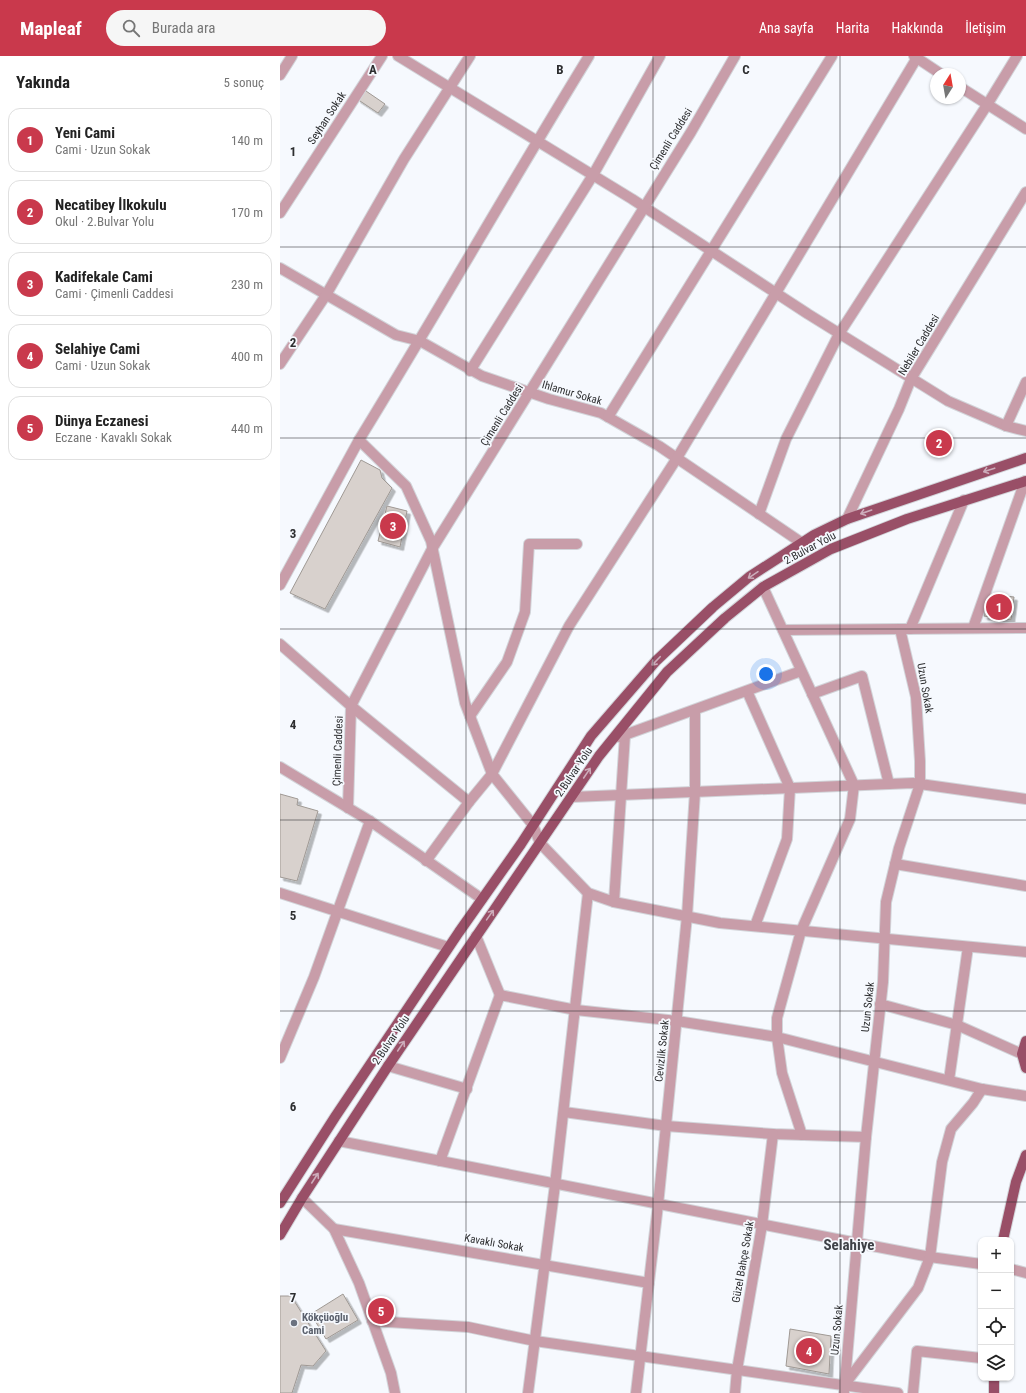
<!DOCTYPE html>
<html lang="tr">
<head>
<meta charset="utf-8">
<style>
  body { margin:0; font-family:"Roboto Condensed",sans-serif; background:#f6f6f6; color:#222 }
  .controls { position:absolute; right:12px; bottom:12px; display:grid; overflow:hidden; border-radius:8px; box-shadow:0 1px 3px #0004 }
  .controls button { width:36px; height:36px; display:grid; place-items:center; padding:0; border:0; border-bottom:1px solid #e0e0e0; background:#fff; color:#222; font:20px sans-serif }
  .compass { position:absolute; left:650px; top:12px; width:36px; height:36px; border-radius:50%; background:#fff; box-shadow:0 1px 3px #0004; rotate:11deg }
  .you { position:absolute; left:486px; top:618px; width:14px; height:14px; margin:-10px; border:3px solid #fff; border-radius:50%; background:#1a73e8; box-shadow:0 0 0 6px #1a73e833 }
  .badge { display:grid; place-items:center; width:26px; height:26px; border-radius:50%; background:#c9394c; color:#fff; font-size:13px; font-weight:700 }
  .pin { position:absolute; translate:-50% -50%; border:2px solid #fff; box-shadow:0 1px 4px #0006 }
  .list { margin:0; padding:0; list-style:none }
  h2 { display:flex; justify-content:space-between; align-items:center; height:52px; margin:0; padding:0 16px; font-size:17px }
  h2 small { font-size:13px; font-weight:400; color:#767676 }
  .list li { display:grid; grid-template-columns:26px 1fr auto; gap:12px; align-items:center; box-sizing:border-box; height:64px; margin:0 8px 8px; padding:0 8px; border:1px solid #e0e0e0; border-radius:12px }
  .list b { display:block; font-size:15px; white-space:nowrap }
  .list p { margin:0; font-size:13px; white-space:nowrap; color:#767676 }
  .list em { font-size:13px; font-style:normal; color:#767676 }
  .icon { flex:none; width:22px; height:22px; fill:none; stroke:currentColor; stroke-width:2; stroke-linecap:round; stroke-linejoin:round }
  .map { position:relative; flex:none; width:746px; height:1337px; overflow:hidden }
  header { display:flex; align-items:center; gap:24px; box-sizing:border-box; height:56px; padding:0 20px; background:#c9394c; color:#fff }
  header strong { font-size:19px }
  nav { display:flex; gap:22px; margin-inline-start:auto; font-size:14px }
  .search { width:280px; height:36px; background:#f6f6f6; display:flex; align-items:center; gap:10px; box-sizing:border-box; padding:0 14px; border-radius:22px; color:#767676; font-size:15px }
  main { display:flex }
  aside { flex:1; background:#fff }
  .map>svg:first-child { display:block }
  .building { fill:#d8d1cd; stroke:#9f9994; filter:url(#shadow) }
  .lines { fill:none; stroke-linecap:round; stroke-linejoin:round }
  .minor-casing { stroke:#d2d4d9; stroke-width:12 }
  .major-casing { stroke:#d2d4d9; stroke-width:12 }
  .minor { stroke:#c89da9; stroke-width:10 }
  .major { stroke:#994f67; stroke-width:10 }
  .oneway { stroke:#ccacba }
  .grid { fill:none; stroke:#2d2e30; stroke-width:1; stroke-opacity:0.55 }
  .worship-dot { fill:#6b7280; stroke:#f6f9fe; stroke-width:1.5 }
  .labels { text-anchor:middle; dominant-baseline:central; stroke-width:3.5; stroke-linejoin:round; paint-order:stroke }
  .street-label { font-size:11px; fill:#2d2e30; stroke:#f6f9fe }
  .worship-label { font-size:11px; font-weight:bold; fill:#5b616d; stroke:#f6f9fe; text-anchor:start }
  .district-label { font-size:15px; font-weight:bold; fill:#3f4147; stroke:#f6f9fe }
  .grid-label { font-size:13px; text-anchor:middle; font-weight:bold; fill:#2d2e30; stroke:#f6f9fe; stroke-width:3.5; stroke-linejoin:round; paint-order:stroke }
</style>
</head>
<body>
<header>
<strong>Mapleaf</strong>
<div class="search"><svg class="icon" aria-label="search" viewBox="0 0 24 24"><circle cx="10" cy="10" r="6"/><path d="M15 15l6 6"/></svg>Burada ara</div>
<nav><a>Ana sayfa</a><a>Harita</a><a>Hakkında</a><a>İletişim</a></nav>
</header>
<main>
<aside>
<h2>Yakında<small>5 sonuç</small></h2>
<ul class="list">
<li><span class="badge">1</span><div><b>Yeni Cami</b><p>Cami · Uzun Sokak</p></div><em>140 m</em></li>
<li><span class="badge">2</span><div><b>Necatibey İlkokulu</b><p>Okul · 2.Bulvar Yolu</p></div><em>170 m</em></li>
<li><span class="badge">3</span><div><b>Kadifekale Cami</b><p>Cami · Çimenli Caddesi</p></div><em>230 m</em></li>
<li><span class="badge">4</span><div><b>Selahiye Cami</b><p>Cami · Uzun Sokak</p></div><em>400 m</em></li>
<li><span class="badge">5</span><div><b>Dünya Eczanesi</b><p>Eczane · Kavaklı Sokak</p></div><em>440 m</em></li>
</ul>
</aside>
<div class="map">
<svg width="746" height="1337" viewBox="0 0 746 1337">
  <defs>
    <filter id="shadow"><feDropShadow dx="3.5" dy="3.5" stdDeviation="0" flood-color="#0004"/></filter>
  </defs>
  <rect width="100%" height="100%" fill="#f6f9fe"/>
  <g class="building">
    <path d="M 83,33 L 105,48 L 98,57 L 77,43 Z"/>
    <path d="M 81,404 L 100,414 L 102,422 L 112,432 L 45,553 L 10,537 Z"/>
    <path d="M 107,450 L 127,455 L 120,491 L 98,485 Z"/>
    <path d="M 707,538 L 734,541 L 731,564 L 704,560 Z"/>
    <path d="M 0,738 L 18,743 L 17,749 L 38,755 L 17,825 L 0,821 Z"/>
    <path d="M 63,1238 L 78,1264 L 46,1283 L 31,1258 Z"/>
    <path d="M 0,1240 L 11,1240 L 46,1295 L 33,1310 L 21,1309 L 12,1337 L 0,1337 Z"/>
    <path d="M 510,1273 L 551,1280 L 549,1318 L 506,1310 Z"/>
  </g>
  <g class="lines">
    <g class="minor-casing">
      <g id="minor">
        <path d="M 118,0 L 352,143 L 528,258 L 668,345 L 726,370 L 746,375"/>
        <path d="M 634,0 L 661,18"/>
        <path d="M 0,19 L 12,0"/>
        <path d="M 680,31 L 746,73"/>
        <path d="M 0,157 L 102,0"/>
        <path d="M 0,212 L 116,279 L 140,285 L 202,320 L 269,343 L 321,357 L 379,390 L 522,487"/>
        <path d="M 0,308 L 46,239 L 124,103 L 190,0"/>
        <path d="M 190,315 L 313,119 L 380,0"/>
        <path d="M 328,361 L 552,0"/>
        <path d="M 726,370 L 746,326"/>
        <path d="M 79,384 C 157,257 231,127 309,0"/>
        <path d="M 479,458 L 506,383 L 559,278 L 707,49 L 737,0"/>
        <path d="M 567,463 L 619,353 L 631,323 L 746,136"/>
        <path d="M 0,529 L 79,384 L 126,430 L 151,485 L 185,647 L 212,718"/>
        <path d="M 483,531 L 574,729 L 570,763 L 521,875 L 497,962 L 497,981 L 502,1017 L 522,1079"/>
        <path d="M 693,572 L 745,425"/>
        <path d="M 630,573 L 684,444"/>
        <path d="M 503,574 L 746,572"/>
        <path d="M 0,588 L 71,650 L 189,746 L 212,718 L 253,769 L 260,787 L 308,837 L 334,846 L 345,679"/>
        <path d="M 467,635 L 510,732 L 507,783 L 475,870"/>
        <path d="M 532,638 L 582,620 L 609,728"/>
        <path d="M 190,660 L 227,606 L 245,556 L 249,488 L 297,488"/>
        <path d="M 339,681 L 521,615"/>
        <path d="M 0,711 L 90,765"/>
        <path d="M 212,718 L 289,570 L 397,402 L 638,0"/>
        <path d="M 292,741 L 633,727 L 746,743"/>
        <path d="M 68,752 L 71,650 L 152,493 L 411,76 L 455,0"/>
        <path d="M 146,805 L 189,746"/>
        <path d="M 615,808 L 746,830"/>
        <path d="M 0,837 L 168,891"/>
        <path d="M 334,846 L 440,867 L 746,896"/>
        <path d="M 196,880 L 220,939"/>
        <path d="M 600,948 L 677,969 L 742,998"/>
        <path d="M 0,1002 L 34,921 L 90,765 L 202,843"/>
        <path d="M 108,1010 L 187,1033"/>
        <path d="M 669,1024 L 688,891"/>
        <path d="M 284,1056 L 386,1070 L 493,1078 L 586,1081"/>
        <path d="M 59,1085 L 577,1187 L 650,1201 L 701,1208"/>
        <path d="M 160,1105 L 220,939 L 296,954 L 397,965 L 497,981 L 702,1033 L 746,1040"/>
        <path d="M 22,1142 L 54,1173 L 79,1227 L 111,1317 L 115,1337"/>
        <path d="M 54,1173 L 369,1227"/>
        <path d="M 731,1213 L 746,1217"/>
        <path d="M 92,1265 L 188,1271 L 255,1285 L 618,1337"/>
        <path d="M 565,1328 L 638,1232 L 650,1201 L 662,1106 L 671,1073 L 693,1047 L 702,1033"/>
        <path d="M 248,1337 L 275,1129 L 308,837"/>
        <path d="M 356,1337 L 378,1149 L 407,860 L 415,736 L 415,654"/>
        <path d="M 455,1337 L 457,1314 L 482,1169 L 493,1078"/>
        <path d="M 564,1337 L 586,1081 L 603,926 L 606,846 L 619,792 L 640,728 L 640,705 L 636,641 L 620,573"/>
        <path d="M 633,1337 L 637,1295 L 701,1302"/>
      </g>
    </g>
    <g class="major-casing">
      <g id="major">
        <path d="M 746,985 L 742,998 L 746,1012"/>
        <path d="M 0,1147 L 55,1061 L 179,876 L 241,788 L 311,680 L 376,605 L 433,551 L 469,521 L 534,479 L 567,463 L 746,402"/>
        <path d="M 0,1179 L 22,1142 L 108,1010 L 319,700 L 387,616 L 445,562 L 483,531 L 551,493 L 627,463 L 746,425"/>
        <path d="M 723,1184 L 736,1126 L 746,1099"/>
        <path d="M 714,1337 L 714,1322"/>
      </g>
    </g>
    <use href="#minor" class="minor"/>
    <use href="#major" class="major"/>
  </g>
  <defs><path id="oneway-shaft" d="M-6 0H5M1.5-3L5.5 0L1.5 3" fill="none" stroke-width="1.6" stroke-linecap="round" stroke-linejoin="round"/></defs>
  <g class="oneway">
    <use href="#oneway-shaft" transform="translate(709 414) rotate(162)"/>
    <use href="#oneway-shaft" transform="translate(586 456) rotate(161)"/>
    <use href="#oneway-shaft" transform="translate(473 519) rotate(146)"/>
    <use href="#oneway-shaft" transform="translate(376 605) rotate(134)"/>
    <use href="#oneway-shaft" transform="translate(307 717) rotate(-56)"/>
    <use href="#oneway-shaft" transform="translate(210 859) rotate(-55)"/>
    <use href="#oneway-shaft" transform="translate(121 990) rotate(-56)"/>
    <use href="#oneway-shaft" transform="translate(35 1122) rotate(-57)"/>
  </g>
  <path class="grid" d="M 186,0 L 186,1337M 373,0 L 373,1337M 560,0 L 560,1337M 0,191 L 746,191M 0,382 L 746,382M 0,573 L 746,573M 0,764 L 746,764M 0,955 L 746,955M 0,1146 L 746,1146"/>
  <circle class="worship-dot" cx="14" cy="1267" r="4"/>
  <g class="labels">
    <g class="street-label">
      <text transform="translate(47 62) rotate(-57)">Seyhan Sokak</text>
      <text transform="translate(391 83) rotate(-58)">Çimenli Caddesi</text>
      <text transform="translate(639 289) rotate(-59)">Nebiler Caddesi</text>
      <text transform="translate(292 337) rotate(16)">Ihlamur Sokak</text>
      <text transform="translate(222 359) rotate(-58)">Çimenli Caddesi</text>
      <text transform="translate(530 492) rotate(-28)">2.Bulvar Yolu</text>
      <text transform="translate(645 632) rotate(80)">Uzun Sokak</text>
      <text transform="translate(58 695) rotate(-88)">Çimenli Caddesi</text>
      <text transform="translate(294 716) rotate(-56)">2.Bulvar Yolu</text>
      <text transform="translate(588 951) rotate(-84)">Uzun Sokak</text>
      <text transform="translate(111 984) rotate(-56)">2.Bulvar Yolu</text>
      <text transform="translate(382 995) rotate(-84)">Cevizlik Sokak</text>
      <text transform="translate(214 1187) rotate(10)">Kavaklı Sokak</text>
      <text transform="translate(463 1206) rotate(-80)">Güzel Bahçe Sokak</text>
      <text transform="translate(557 1274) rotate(-85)">Uzun Sokak</text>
    </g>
    <g class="worship-label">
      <text x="22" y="1261">Kökçüoğlu<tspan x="22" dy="13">Cami</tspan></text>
    </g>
    <g class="district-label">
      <text x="569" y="1189">Selahiye</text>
    </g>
  </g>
  <g class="grid-label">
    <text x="93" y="18">A</text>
    <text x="280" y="18">B</text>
    <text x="466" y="18">C</text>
    <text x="13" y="100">1</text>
    <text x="13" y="291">2</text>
    <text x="13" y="482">3</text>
    <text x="13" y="673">4</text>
    <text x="13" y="864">5</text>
    <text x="13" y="1055">6</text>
    <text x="13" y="1246">7</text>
  </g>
</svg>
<div class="controls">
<button>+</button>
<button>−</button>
<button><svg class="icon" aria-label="locate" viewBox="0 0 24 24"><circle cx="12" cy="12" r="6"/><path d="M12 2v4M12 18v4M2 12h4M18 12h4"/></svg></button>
<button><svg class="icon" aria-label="layers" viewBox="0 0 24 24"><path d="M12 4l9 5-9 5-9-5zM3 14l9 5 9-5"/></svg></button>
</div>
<svg class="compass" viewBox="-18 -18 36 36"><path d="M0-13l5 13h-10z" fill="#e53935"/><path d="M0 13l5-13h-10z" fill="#767676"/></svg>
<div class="you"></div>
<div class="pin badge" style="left:719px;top:551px">1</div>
<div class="pin badge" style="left:659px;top:387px">2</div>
<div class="pin badge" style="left:113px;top:470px">3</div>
<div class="pin badge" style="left:529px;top:1295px">4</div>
<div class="pin badge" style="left:101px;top:1255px">5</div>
</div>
</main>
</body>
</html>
